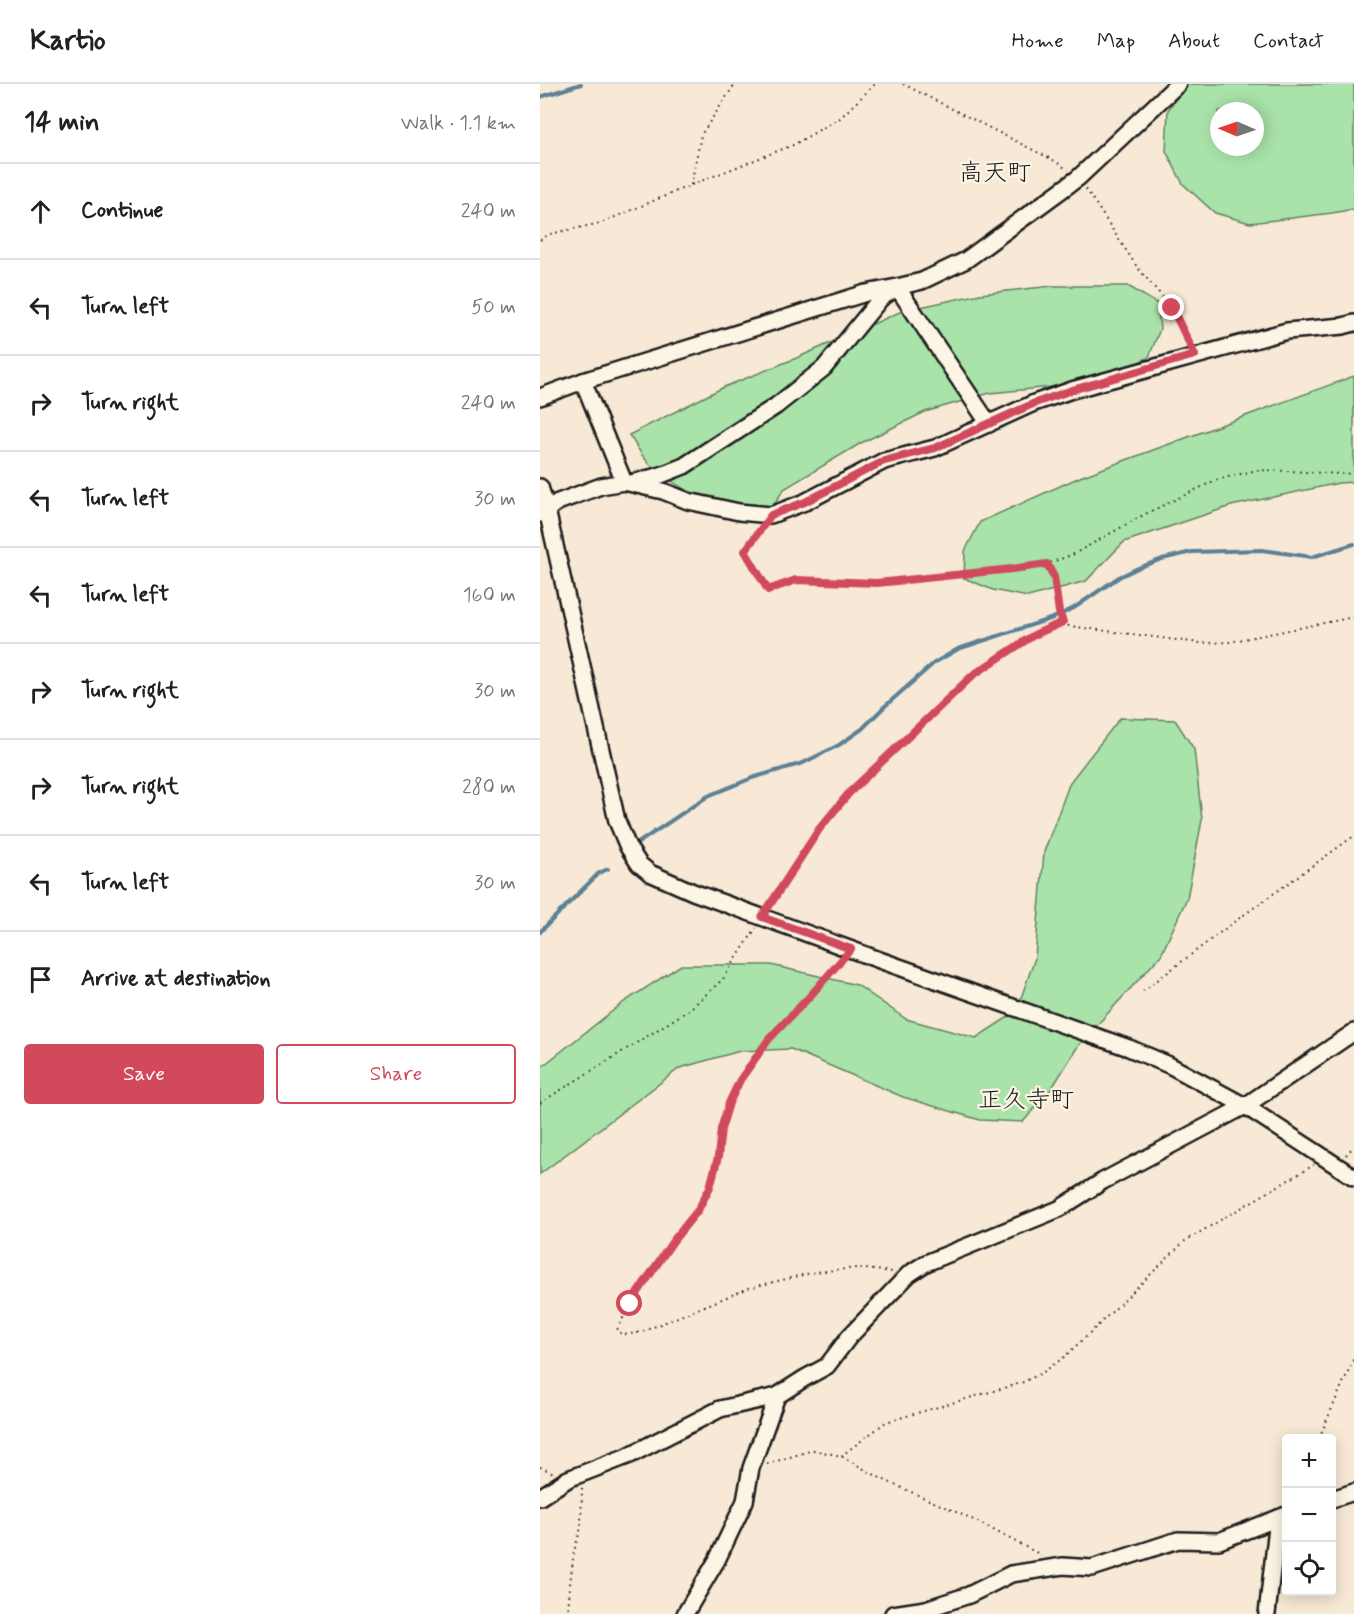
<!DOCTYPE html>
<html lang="en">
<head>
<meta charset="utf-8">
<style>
  body { margin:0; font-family:Mynerve,"Klee One",sans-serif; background:#f6f6f6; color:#202124 }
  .controls { position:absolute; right:18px; bottom:18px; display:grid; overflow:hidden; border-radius:6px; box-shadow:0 3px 15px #0003 }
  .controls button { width:54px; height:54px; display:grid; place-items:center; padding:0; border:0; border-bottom:2px solid #e0e0e0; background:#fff; color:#202124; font:30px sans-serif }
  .compass { position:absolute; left:670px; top:18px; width:54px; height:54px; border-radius:50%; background:#fff; box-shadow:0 3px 15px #0003; rotate:272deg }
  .stop { position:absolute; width:18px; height:18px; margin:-14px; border:4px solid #d1495b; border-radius:50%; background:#fff }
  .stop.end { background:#d1495b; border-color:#fff; box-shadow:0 2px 6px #0008 }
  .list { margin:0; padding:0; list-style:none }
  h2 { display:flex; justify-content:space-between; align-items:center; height:78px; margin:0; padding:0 24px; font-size:26px }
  h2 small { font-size:20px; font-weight:400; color:#757577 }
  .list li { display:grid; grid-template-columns:39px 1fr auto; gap:18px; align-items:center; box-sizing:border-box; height:96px; padding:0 24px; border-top:2px solid #e0e0e0 }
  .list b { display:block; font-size:22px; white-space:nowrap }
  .list em { font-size:20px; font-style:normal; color:#757577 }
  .actions { display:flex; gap:12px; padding:18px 24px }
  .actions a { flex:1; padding:14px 0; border:2px solid #d1495b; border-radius:6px; text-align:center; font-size:21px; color:#d1495b }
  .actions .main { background:#d1495b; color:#fff }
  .icon { flex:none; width:33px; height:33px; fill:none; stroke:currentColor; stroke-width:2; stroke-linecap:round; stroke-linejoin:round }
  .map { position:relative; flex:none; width:814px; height:1530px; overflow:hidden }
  header { display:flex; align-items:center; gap:36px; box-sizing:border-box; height:84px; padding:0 30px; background:#fff; border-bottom:2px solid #e0e0e0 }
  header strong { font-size:28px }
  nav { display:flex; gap:33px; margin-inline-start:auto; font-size:21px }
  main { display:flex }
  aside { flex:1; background:#fff }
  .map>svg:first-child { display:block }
  .green { fill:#a9e3a9; stroke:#628062; stroke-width:1.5; fill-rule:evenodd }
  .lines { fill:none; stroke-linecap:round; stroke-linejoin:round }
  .stream { stroke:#5c8195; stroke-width:4 }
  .minor-casing { stroke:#1c1c1c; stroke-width:20 }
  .path { stroke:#1c1c1c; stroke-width:2; stroke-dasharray:1.5 4.5; stroke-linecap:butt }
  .minor { stroke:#fcf5e5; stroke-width:15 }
  .route { stroke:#d1495b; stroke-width:8 }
  .labels { text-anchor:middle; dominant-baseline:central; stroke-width:4.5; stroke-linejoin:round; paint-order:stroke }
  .quarter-label { font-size:24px; fill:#1c1c1c; stroke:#fcf5e5 }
</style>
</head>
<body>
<header>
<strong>Kartio</strong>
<nav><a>Home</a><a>Map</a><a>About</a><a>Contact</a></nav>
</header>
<main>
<aside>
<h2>14 min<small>Walk · 1.1 km</small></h2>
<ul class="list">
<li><svg class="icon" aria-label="ahead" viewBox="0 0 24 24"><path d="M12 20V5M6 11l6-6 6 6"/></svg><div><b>Continue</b></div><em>240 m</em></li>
<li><svg class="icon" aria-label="left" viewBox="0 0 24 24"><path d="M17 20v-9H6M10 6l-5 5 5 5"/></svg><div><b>Turn left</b></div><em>50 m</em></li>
<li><svg class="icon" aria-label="right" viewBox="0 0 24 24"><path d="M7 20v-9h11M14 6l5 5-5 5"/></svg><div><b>Turn right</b></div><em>240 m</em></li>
<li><svg class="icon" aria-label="left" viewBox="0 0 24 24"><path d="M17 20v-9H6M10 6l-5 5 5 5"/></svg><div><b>Turn left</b></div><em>30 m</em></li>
<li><svg class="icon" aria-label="left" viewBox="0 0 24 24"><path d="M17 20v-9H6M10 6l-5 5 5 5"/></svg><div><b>Turn left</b></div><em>160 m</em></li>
<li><svg class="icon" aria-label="right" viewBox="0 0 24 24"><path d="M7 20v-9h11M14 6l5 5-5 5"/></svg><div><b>Turn right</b></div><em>30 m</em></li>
<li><svg class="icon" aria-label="right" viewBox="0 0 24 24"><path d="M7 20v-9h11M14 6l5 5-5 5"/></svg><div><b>Turn right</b></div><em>280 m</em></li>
<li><svg class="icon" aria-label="left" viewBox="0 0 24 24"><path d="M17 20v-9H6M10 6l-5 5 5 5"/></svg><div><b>Turn left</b></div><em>30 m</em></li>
<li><svg class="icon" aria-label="arrive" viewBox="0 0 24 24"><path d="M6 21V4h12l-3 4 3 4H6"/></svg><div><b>Arrive at destination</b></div></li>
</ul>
<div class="actions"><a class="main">Save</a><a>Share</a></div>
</aside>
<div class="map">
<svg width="814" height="1530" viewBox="0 0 814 1530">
  <rect width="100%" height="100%" fill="#f8e9d6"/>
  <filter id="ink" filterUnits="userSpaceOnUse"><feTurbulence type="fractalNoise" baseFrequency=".0167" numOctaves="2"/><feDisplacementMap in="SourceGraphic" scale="12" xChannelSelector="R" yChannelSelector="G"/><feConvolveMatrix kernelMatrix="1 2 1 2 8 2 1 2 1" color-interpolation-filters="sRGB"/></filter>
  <g filter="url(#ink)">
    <g class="green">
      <path d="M 646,0 L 814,0 L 814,125 L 792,129 L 710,139 L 675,129 L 643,100 L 626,67 L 628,26 ZM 679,27 L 715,27 L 715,63 L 679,63 Z"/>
      <path d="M 512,202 L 588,202 L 618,220 L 620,245 L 609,273 L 575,290 L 511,303 L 450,309 L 385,328 L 321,359 L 244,405 L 223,437 C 183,426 142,409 111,381 C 102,374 96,360 89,351 L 184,303 L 259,273 L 362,227 L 440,210 Z"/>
      <path d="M 814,292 L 814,398 L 799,399 L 691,422 L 584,458 L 546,497 L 488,513 L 453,506 L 424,494 L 425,467 L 440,438 L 540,393 Z"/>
      <path d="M 580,634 L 635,636 L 654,665 L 662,736 L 647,814 L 621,871 L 538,962 L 512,1004 L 483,1038 L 440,1036 L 363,1013 L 251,965 L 200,967 L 140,984 L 0,1090 L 0,984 L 84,918 L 141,881 L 231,881 L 317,901 L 366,935 L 436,954 L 476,928 L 495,874 L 504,768 L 530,698 Z"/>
    </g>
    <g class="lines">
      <g class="stream">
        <path d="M 0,13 L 41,0"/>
        <path d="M 98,759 L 168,712 L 212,694 L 263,679 L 299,661 L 322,645 L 344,623 L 394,579 L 418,565 L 513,534 L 534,524 L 579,493 L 598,484 L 622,475 L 652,468 L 722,466 L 772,473 L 814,460"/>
        <path d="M 0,848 L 59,789 L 68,785"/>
      </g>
      <g class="minor-casing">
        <g id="minor">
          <path d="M 357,203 L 449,340"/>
          <path d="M 43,297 L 84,398"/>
          <path d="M 0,313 L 43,297 L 326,209 L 357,203 L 382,197 L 426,176 L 538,94 L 638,0"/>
          <path d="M 92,399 L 121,391 L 144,382 L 236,322 L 284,284 L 341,214 L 355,205"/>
          <path d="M 0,403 L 7,426 L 77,737 L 88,763 L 99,780 L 110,789 L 153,808 L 345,878 L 589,964 L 629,981 L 705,1022 L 814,1093"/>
          <path d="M 0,430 L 18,418 L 61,402 L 84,398 L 123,407 L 148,417 L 199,428 L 231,431 L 265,418 L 344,377 L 395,364 L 494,319 L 532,306 L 747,247 L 803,242 L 814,239"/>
          <path d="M 0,1413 L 28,1395 L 90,1371 L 180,1325 L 237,1312 L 265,1294 L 287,1282 L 309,1253 L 369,1190 L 386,1179 L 519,1125 L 563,1097 L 705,1022 L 814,948"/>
          <path d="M 792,1415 L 814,1408"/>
          <path d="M 145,1530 L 177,1476 L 205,1417 L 211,1384 L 237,1312"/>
          <path d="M 353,1530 L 386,1525 L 429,1511 L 471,1490 L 523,1482 L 552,1484 L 638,1456 L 679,1457 L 746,1431"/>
          <path d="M 727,1530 L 738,1434"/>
        </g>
      </g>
      <g class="path">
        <path d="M 363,0 L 515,77 L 528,86"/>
        <path d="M 151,101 L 161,51 L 195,0"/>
        <path d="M 546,105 L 597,183 L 632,224 L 649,259"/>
        <path d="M 0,156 L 10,150 L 61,139 L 151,101 L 253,61 L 300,34 L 335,0"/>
        <path d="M 222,443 L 205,467 L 228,506 L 257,496 L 337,499 L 472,485 L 507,480 L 534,470 L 603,431 L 676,396 L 717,386 L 750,387 L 801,390 L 814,389"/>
        <path d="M 507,480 C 509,484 512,488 513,493 C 518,508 514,532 529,542 L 660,559 L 689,558 L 814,533"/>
        <path d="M 230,821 L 280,743 L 310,708 L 402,620 L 433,591 L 493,551 L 523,538"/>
        <path d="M 301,876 C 291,888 281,900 271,911 C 242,943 204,979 188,1020 C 175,1056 180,1090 159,1125 C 152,1137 141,1146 133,1157 C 112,1185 92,1215 77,1246 L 83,1251 L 101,1248 L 209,1204 L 275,1188 L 317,1184 L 353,1188"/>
        <path d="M 603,907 L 694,838 L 814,752"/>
        <path d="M 0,1019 L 149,926 L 183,895 L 216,844"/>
        <path d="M 806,1071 L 814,1062"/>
        <path d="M 779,1354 L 814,1274"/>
        <path d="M 301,1372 L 346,1338 L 481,1299 L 502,1289 L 523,1274 L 550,1249 L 645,1157 L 774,1081"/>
        <path d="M 227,1380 L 273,1366 L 301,1372 L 342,1395 L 434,1436 L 501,1471"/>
        <path d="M 0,1383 L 14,1389"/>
        <path d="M 28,1530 L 30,1500 L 34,1467 L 41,1444 L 42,1402"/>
      </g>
      <use href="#minor" class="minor"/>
    </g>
  </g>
  <g class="lines" filter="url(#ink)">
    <path class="route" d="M 90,1220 L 133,1157 L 158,1126 L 170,1103 L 178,1073 L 181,1045 L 189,1019 L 200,996 L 229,955 L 271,911 L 311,865 L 222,833 L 280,744 L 310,708 L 433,591 L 494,551 L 523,538 L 519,528 L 514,493 L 507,480 L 472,485 L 337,499 L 256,496 L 228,506 L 205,467 L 231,431 L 265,418 L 344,377 L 395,364 L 495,319 L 532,306 L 655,271 L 632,224"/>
  </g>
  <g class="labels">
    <g class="quarter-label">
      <text x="455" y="89">高天町</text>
      <text x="486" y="1016">正久寺町</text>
    </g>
  </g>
</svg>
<div class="controls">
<button>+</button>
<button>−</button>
<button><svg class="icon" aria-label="locate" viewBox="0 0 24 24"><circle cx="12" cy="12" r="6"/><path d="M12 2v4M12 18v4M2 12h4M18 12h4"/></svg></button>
</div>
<svg class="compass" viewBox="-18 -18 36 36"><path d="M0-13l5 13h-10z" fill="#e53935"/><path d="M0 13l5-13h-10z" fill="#757577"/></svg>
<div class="stop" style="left:90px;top:1220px"></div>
<div class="stop end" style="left:632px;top:224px"></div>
</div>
</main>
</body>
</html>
